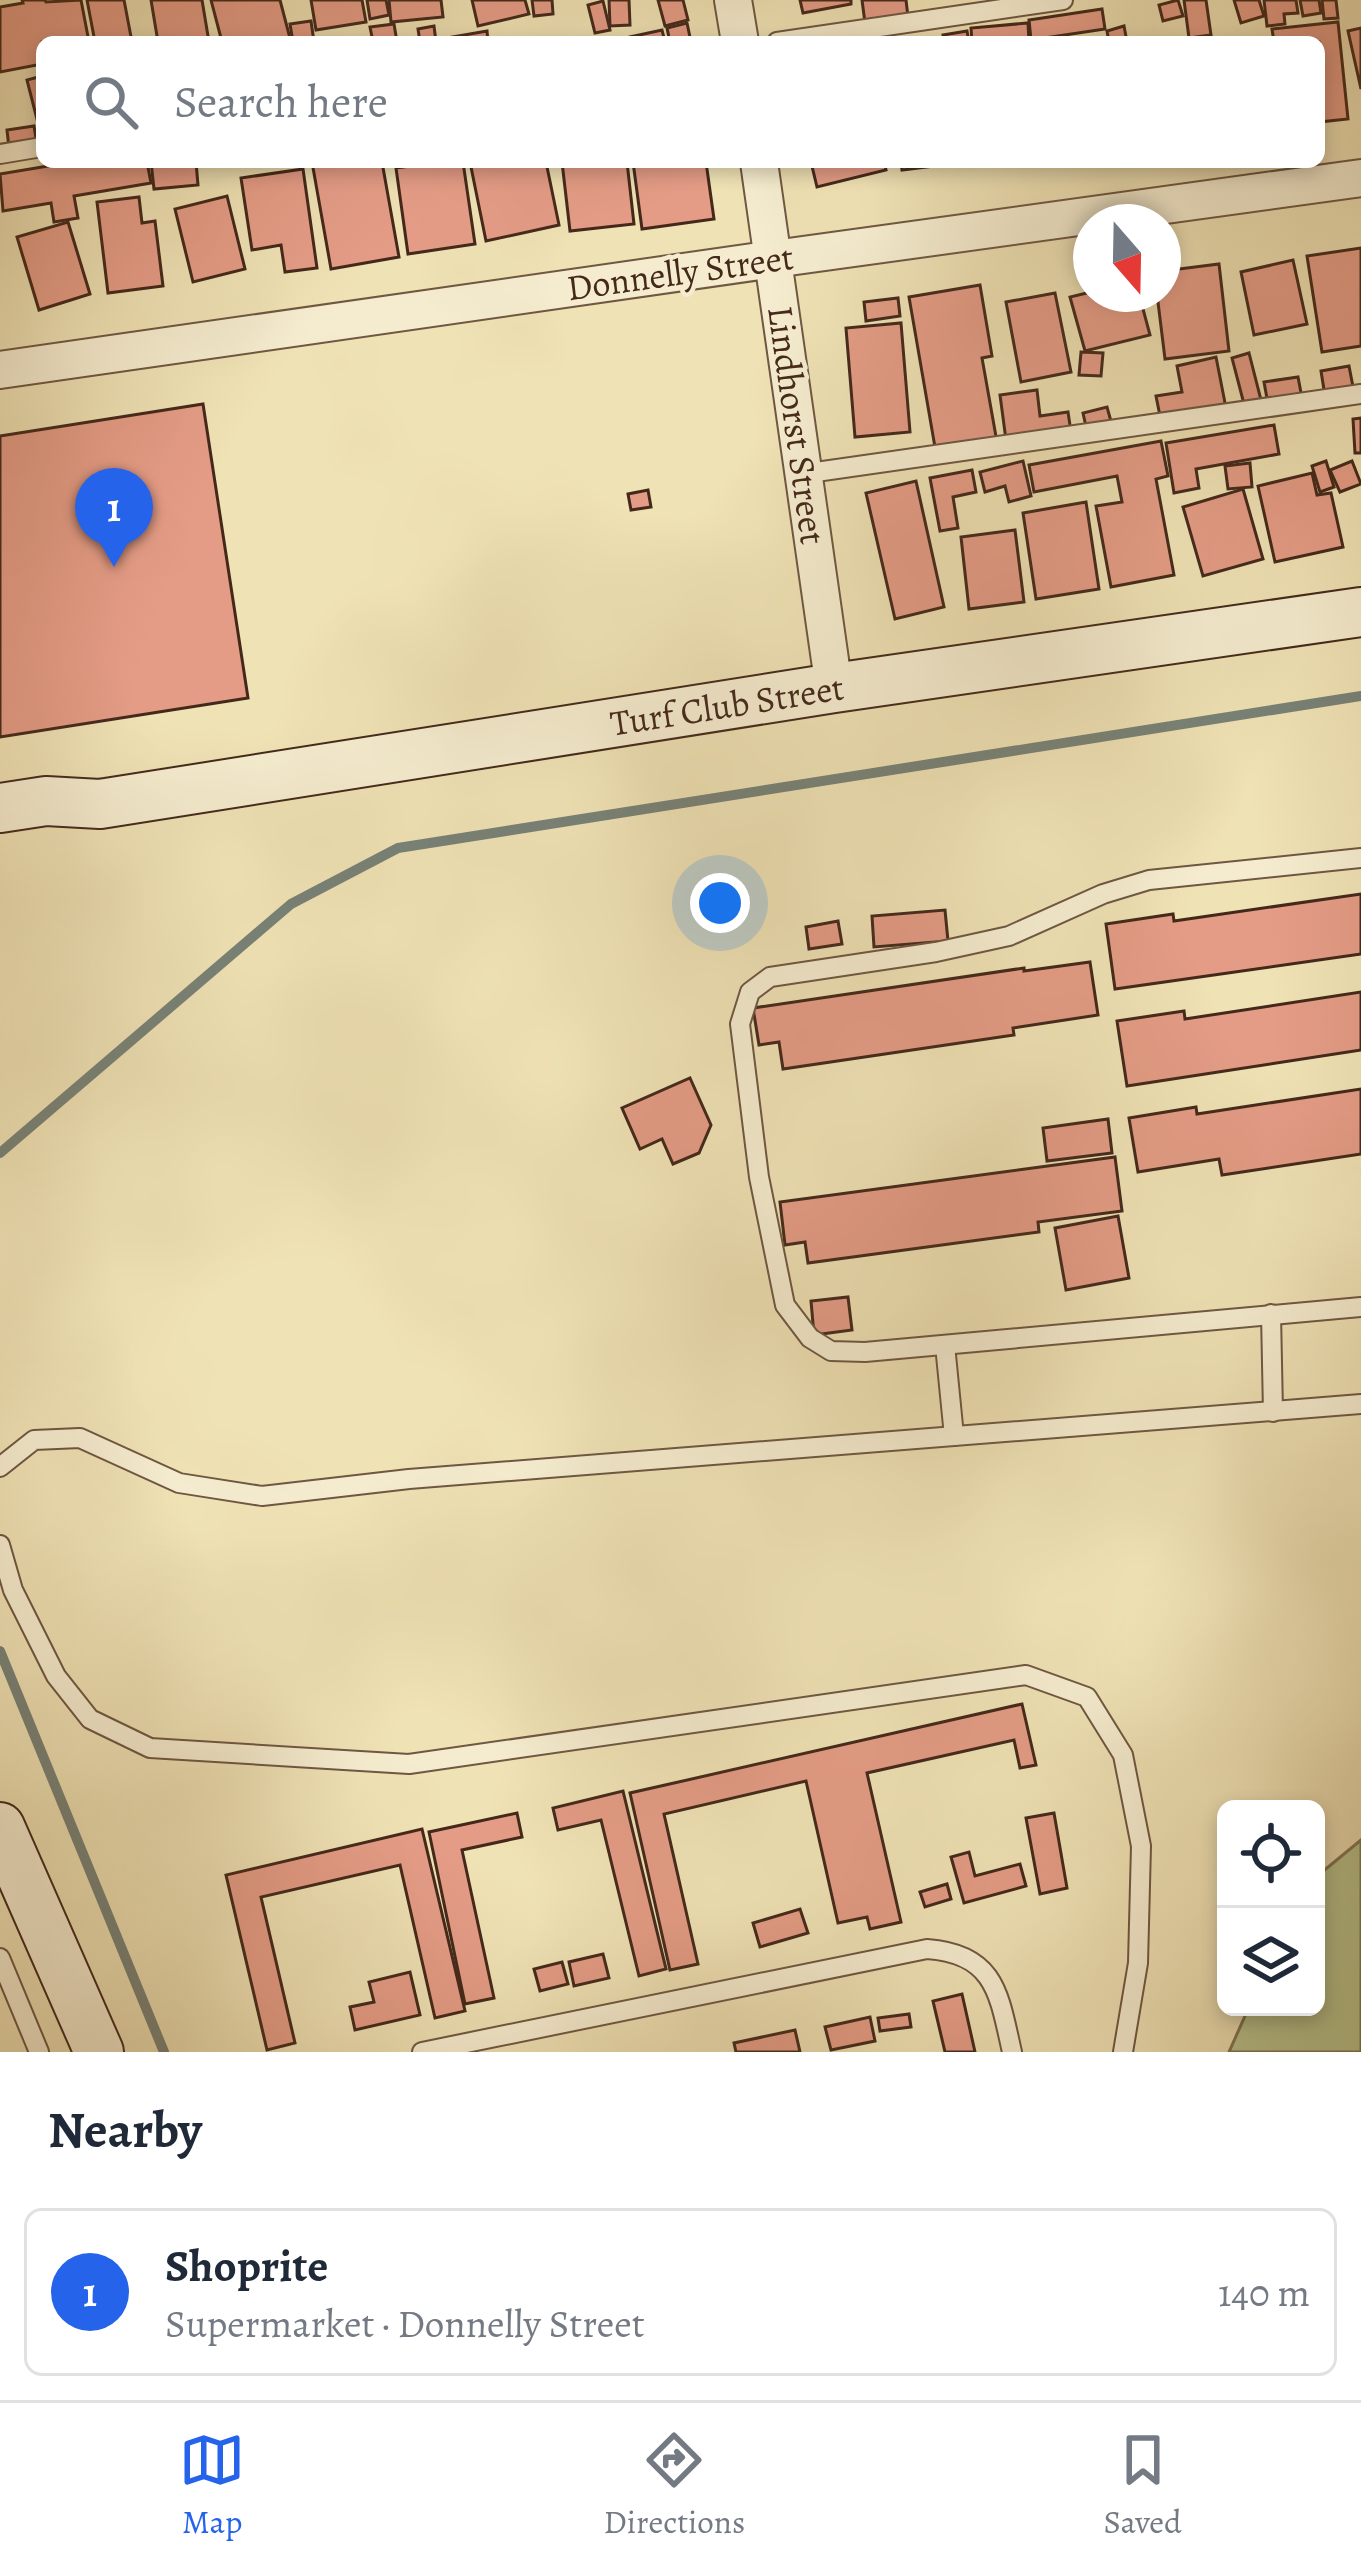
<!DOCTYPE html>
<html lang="en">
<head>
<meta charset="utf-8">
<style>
  body { margin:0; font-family:Alegreya,serif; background:#f2f2f3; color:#1f2937 }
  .controls { position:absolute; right:36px; bottom:36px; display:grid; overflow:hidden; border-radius:18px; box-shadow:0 6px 18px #0003 }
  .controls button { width:108px; height:108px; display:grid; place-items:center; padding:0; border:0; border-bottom:3px solid #e0e1e3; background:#fff; color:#1f2937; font:60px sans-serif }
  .compass { position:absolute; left:1073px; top:204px; width:108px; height:108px; border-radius:50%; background:#fff; box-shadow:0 6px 18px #0003; rotate:160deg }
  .you { position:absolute; left:720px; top:903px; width:42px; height:42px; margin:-30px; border:9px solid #fff; border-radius:50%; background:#1a73e8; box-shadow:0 0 0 18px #1a73e833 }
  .badge { display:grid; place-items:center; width:78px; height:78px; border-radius:50%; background:#2563eb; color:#fff; font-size:39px; font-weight:700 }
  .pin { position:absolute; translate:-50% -99px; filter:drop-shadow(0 3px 6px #0008) }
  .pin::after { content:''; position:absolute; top:63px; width:42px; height:36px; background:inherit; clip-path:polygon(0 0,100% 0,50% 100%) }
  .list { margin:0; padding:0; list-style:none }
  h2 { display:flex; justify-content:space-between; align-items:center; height:156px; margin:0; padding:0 48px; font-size:51px }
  h2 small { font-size:39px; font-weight:400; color:#747a83 }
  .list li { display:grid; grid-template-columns:78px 1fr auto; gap:36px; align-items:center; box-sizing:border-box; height:168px; margin:0 24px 24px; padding:0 24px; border:3px solid #e0e1e3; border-radius:18px }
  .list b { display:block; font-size:45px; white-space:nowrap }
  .list p { margin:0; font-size:39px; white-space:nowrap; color:#747a83 }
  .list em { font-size:39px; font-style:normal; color:#747a83 }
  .icon { flex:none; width:66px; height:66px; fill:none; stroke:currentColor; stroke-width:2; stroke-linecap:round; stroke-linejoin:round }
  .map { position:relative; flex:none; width:1361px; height:2052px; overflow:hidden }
  .search { position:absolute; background:#fff; box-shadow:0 6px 18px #0003; left:36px; right:36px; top:36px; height:132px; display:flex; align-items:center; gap:30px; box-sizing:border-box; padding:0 42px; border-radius:18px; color:#747a83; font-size:45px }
  .sheet { height:348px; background:#fff }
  nav { display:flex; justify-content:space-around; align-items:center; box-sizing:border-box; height:168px; border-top:3px solid #e0e1e3; background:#fff; font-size:33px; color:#747a83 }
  nav a { display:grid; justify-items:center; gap:6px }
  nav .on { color:#2563eb }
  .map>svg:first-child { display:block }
  .green { fill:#b7c38e; stroke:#7e7654; stroke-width:3 }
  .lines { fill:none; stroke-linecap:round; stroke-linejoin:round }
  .stream { stroke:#788277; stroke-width:10 }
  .building { fill:#e49c86; stroke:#44291b; stroke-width:3 }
  .service-casing { stroke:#6f5742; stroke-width:22 }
  .minor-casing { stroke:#6f5742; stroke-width:40 }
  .secondary-casing { stroke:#44291b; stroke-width:52 }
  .service { stroke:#f5eccf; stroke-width:18 }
  .minor { stroke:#f5eccf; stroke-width:36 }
  .secondary { stroke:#f5eccf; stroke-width:48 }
  .labels { text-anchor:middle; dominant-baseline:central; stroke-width:9; stroke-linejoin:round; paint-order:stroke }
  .street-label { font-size:36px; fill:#44291b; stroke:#f5eccf }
</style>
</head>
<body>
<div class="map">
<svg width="1361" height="2052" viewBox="0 0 1361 2052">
  <rect width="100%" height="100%" fill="#efe2b5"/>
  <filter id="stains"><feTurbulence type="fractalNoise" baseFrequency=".00167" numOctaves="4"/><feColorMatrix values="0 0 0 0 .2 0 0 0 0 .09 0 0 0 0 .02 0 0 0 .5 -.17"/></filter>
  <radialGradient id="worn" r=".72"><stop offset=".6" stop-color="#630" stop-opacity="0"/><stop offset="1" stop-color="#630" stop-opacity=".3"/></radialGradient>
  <path class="green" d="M 1361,1840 L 1361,2052 L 1229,2052 L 1249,2007 L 1316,2007 L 1316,1877 Z"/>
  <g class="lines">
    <g class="stream">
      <path d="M 0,1153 L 291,904 L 398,848 L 1361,696"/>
      <path d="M 0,1651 L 164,2052"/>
    </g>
  </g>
  <g class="building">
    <path d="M 22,0 L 45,0 L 46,2 L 81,0 L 89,42 L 42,42 L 42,64 L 0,72 L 0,7 L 23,3 Z"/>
    <path d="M 87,0 L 124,0 L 132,42 L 95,42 Z"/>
    <path d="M 151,0 L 202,0 L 209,42 L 158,42 Z"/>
    <path d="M 211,0 L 280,0 L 291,42 L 222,42 Z"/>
    <path d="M 311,0 L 362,0 L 366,22 L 316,30 Z"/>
    <path d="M 367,0 L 386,0 L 389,15 L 370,19 Z"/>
    <path d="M 389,0 L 441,0 L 443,17 L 391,22 Z"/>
    <path d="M 472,0 L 525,0 L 529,14 L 478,26 Z"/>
    <path d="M 532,0 L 552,0 L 553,14 L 534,16 Z"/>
    <path d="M 609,0 L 629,0 L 630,25 L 610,26 Z"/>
    <path d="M 658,0 L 683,0 L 688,20 L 665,26 Z"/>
    <path d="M 800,0 L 851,0 L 851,4 L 803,13 Z"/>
    <path d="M 862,0 L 906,0 L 908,17 L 865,23 Z"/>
    <path d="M 1178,0 L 1183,16 L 1163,21 L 1159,5 Z"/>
    <path d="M 1184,0 L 1206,0 L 1211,35 L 1189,38 Z"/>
    <path d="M 1234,0 L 1259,0 L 1264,16 L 1241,23 Z"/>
    <path d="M 1264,0 L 1296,0 L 1298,13 L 1284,14 L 1285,24 L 1267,26 Z"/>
    <path d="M 1300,0 L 1319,0 L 1321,13 L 1303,16 Z"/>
    <path d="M 1322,0 L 1336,0 L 1338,18 L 1324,19 Z"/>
    <path d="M 603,1 L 610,30 L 595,33 L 588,5 Z"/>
    <path d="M 1102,9 L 1105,29 L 1031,40 L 1029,20 Z"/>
    <path d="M 311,21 L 314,42 L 293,42 L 290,24 Z"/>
    <path d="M 1338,22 L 1348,119 L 1319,122 L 1319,42 L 1274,42 L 1272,29 Z"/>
    <path d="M 687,23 L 691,42 L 670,42 L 667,28 Z"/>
    <path d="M 1028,23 L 1029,42 L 972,42 L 971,28 Z"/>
    <path d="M 394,24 L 397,42 L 373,42 L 370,27 Z"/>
    <path d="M 434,26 L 436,42 L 420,42 L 418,29 Z"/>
    <path d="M 1124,26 L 1127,42 L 1109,42 L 1107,31 Z"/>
    <path d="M 1361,28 L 1361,89 L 1348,31 Z"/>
    <path d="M 662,30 L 665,42 L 631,42 L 630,37 Z"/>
    <path d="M 487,31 L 488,42 L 448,42 L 447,38 Z"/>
    <path d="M 967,31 L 969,42 L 944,42 L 943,35 Z"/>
    <path d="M 42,76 L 42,131 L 40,131 L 27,80 Z"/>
    <path d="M 34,126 L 37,144 L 9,148 L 7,130 Z"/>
    <path d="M 72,162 L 147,162 L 151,183 L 74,196 L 78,218 L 54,222 L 51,203 L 3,211 L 0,174 Z"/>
    <path d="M 151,162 L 196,162 L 198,185 L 154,189 Z"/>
    <path d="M 312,162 L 382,162 L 399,257 L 331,269 Z"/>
    <path d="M 439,162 L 463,162 L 475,244 L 408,254 L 396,168 Z"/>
    <path d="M 470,162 L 546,162 L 559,225 L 486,241 Z"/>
    <path d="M 562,162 L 627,162 L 634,224 L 570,231 Z"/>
    <path d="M 633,162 L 706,162 L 714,219 L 642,229 Z"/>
    <path d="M 811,162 L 884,162 L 886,170 L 817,187 Z"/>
    <path d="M 901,162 L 959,162 L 959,163 L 902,170 Z"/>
    <path d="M 303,169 L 317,268 L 285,272 L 281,245 L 252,250 L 241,178 Z"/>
    <path d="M 227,196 L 245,269 L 193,282 L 175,209 Z"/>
    <path d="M 139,197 L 142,223 L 155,221 L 163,286 L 108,293 L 97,202 Z"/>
    <path d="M 68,222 L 90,294 L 39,310 L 17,237 Z"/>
    <path d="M 1361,248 L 1361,346 L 1322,352 L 1307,256 Z"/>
    <path d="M 1293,260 L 1307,324 L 1254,335 L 1241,272 Z"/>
    <path d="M 1219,264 L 1229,351 L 1165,359 L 1157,294 L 1163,294 L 1163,271 Z"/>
    <path d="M 980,285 L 992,356 L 982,358 L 997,442 L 936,453 L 909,297 Z"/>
    <path d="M 1091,292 L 1091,294 L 1139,294 L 1150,335 L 1085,351 L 1070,297 Z"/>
    <path d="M 1055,293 L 1071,372 L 1021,382 L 1006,302 Z"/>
    <path d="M 898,298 L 900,316 L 866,321 L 864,302 Z"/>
    <path d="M 901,323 L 910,432 L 855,437 L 846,328 Z"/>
    <path d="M 1081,352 L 1103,353 L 1101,376 L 1079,375 Z"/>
    <path d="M 1249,353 L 1262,404 L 1245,408 L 1232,358 Z"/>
    <path d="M 1216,357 L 1226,408 L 1161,421 L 1156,396 L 1182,392 L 1177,366 Z"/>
    <path d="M 1349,366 L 1354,392 L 1325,396 L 1321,371 Z"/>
    <path d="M 1298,377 L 1302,398 L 1268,404 L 1264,382 Z"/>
    <path d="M 1037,390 L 1040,416 L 1068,412 L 1071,432 L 1006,440 L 1000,395 Z"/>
    <path d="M 203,404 L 248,698 L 0,737 L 0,436 Z"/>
    <path d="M 1107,407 L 1112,425 L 1087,431 L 1083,413 Z"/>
    <path d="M 1361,418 L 1361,453 L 1355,453 L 1353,419 Z"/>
    <path d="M 1274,425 L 1279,454 L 1196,469 L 1199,488 L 1174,493 L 1166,443 Z"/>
    <path d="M 1161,441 L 1168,476 L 1156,479 L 1174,575 L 1111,587 L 1096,506 L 1122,502 L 1117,476 L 1034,492 L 1029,465 Z"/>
    <path d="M 1023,461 L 1031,496 L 1009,502 L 1005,486 L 985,492 L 980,472 Z"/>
    <path d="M 1326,461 L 1334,487 L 1320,492 L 1312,466 Z"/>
    <path d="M 1352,461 L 1361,484 L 1340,492 L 1330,470 Z"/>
    <path d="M 1250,463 L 1252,487 L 1228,489 L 1225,466 Z"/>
    <path d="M 972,470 L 976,492 L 953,497 L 958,528 L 940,531 L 930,478 Z"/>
    <path d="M 1312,473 L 1317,495 L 1331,493 L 1343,547 L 1275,562 L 1258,486 Z"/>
    <path d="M 916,481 L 944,607 L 895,619 L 866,493 Z"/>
    <path d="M 1243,489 L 1263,559 L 1203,576 L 1183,507 Z"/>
    <path d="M 648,490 L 651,507 L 631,510 L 628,494 Z"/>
    <path d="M 1086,502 L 1099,589 L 1036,599 L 1023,513 Z"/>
    <path d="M 1015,530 L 1024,602 L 969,609 L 961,537 Z"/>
    <path d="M 1361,894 L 1361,954 L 1115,989 L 1106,924 L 1173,914 L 1174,921 Z"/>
    <path d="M 945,910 L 948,941 L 874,947 L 872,916 Z"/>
    <path d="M 838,921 L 842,944 L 809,949 L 806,927 Z"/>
    <path d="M 1090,962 L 1098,1015 L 1013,1028 L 1014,1035 L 783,1069 L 779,1042 L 759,1045 L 753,1008 L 1024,968 L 1024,971 Z"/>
    <path d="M 1361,992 L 1361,1050 L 1127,1086 L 1117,1021 L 1184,1011 L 1185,1019 Z"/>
    <path d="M 690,1078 L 711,1125 L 699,1153 L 673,1164 L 662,1139 L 640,1149 L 622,1108 Z"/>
    <path d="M 1361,1089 L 1361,1154 L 1222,1175 L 1219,1159 L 1138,1172 L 1129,1118 L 1196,1107 L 1197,1114 Z"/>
    <path d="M 1108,1119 L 1112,1153 L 1047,1161 L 1043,1128 Z"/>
    <path d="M 1115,1157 L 1122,1211 L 1038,1222 L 1039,1232 L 808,1263 L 805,1242 L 785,1245 L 780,1202 Z"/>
    <path d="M 1118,1216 L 1129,1278 L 1066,1290 L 1055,1228 Z"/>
    <path d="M 848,1297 L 852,1330 L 814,1335 L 811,1301 Z"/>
    <path d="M 1022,1704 L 1036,1765 L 1020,1768 L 1014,1740 L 867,1773 L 901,1922 L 870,1929 L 867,1917 L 838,1923 L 806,1781 L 664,1814 L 698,1964 L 670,1970 L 630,1793 Z"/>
    <path d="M 623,1791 L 666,1969 L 639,1976 L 601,1820 L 558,1830 L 553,1808 Z"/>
    <path d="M 517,1813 L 522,1837 L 462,1850 L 494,1998 L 465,2004 L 429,1832 Z"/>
    <path d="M 1054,1813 L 1067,1888 L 1040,1894 L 1026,1818 Z"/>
    <path d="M 422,1829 L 465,2011 L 435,2018 L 400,1865 L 261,1897 L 295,2043 L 267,2050 L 226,1875 Z"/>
    <path d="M 969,1852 L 975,1876 L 1020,1864 L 1026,1886 L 964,1903 L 951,1857 Z"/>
    <path d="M 947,1884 L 951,1899 L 925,1907 L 920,1892 Z"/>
    <path d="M 800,1909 L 808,1933 L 760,1947 L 753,1923 Z"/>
    <path d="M 603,1954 L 609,1978 L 574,1986 L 569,1962 Z"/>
    <path d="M 562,1962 L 568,1984 L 540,1991 L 534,1969 Z"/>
    <path d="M 410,1972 L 420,2015 L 355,2030 L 350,2007 L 374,2002 L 369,1982 Z"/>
    <path d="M 962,1994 L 975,2052 L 945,2052 L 933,2001 Z"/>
    <path d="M 909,2014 L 911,2027 L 880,2031 L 878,2018 Z"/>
    <path d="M 870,2017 L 875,2041 L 831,2050 L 825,2027 Z"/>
    <path d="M 795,2030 L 800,2052 L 736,2052 L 734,2043 Z"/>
  </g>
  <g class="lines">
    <g class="service-casing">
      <g id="service">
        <path d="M 777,42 L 1063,0"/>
        <path d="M 0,154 L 42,147"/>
        <path d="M 802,474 L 1361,394"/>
        <path d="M 1361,858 L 1149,880 L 1103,894 L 1009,936 L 936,952 L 770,977 L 750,992 L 740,1024 L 759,1177 L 785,1305 L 810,1338 L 831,1351 L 865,1352 L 1361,1307"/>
        <path d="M 1271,1314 L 1273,1412"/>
        <path d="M 945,1345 L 954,1436"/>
        <path d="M 0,1467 L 34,1440 L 80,1438 L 179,1483 L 262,1496 L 409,1479 L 1361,1404"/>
        <path d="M 0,1545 L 13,1590 L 56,1676 L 90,1719 L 150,1748 L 409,1764 L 1026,1675 L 1087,1697 L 1123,1755 L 1141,1846 L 1138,1963 L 1123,2052"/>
        <path d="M 0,1958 L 39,2052"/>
        <path d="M 422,2052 L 927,1949 C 996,1954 999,1995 1012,2052"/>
      </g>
    </g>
    <g class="minor-casing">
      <g id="minor">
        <path d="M 733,0 L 740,42"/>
        <path d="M 759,162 L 834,688"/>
        <path d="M 0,370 L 774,259 L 1361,178"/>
      </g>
    </g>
    <g class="secondary-casing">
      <g id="secondary">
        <path d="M 0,808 L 46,801 L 100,804 L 834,688 L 1361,612"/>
        <path d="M 0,1827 L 99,2052"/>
      </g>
    </g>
    <use href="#service" class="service"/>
    <use href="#minor" class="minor"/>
    <use href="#secondary" class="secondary"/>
  </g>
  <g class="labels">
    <g class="street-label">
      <text transform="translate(680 272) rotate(-8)">Donnelly Street</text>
      <text transform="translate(797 425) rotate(82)">Lindhorst Street</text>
      <text transform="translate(727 705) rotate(-9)">Turf Club Street</text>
    </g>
  </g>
  <rect width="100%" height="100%" filter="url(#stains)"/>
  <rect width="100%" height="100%" fill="url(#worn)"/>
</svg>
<div class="controls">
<button><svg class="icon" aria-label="locate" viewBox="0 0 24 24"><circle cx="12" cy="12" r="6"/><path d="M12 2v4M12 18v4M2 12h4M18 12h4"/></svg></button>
<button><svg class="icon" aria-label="layers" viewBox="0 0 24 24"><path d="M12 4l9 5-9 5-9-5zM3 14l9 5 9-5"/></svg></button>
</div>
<svg class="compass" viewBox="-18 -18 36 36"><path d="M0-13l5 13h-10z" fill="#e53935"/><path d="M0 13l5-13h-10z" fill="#747a83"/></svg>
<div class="you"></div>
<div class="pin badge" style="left:114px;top:567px">1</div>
<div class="search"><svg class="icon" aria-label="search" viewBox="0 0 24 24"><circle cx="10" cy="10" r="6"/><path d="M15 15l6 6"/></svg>Search here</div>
</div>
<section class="sheet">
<h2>Nearby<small></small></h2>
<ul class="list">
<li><span class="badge">1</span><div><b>Shoprite</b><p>Supermarket · Donnelly Street</p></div><em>140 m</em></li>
</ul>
</section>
<nav>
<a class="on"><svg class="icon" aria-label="map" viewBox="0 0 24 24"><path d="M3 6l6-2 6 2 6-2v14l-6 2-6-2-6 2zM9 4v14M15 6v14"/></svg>Map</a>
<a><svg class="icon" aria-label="directions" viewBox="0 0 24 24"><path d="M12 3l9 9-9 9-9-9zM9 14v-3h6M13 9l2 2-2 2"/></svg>Directions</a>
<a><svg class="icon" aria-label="saved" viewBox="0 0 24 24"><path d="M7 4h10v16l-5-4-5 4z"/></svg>Saved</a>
</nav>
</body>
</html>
